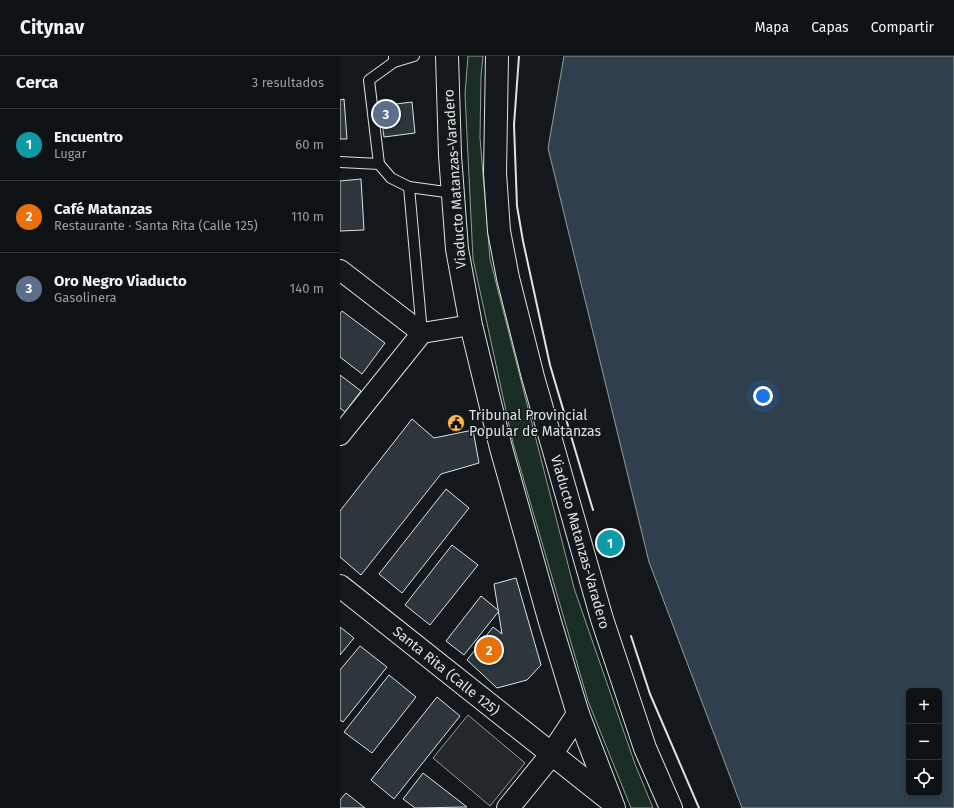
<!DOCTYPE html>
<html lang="es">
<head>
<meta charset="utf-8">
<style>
  body { margin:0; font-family:"Fira Sans",sans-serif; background:#181b1e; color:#f1f3f6 }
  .controls { position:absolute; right:12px; bottom:12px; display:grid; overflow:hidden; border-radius:6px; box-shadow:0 2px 6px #0003 }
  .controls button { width:36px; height:36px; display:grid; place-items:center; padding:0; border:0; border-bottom:1px solid #2f3234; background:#0f1215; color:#f1f3f6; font:20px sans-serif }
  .you { position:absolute; left:423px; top:340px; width:14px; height:14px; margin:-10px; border:3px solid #fff; border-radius:50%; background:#1a73e8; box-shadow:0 0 0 6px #1a73e833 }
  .badge { display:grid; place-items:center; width:26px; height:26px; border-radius:50%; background:#ea580c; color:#fff; font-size:13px; font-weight:700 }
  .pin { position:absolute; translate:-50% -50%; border:2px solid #fff; box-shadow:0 1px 4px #0006 }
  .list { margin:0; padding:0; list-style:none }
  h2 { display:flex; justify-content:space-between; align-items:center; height:52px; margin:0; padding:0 16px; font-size:17px }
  h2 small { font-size:13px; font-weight:400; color:#9b9ea0 }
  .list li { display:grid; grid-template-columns:26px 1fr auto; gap:12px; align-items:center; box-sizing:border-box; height:72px; padding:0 16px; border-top:1px solid #2f3234 }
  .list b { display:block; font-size:15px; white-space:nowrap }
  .list p { margin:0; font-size:13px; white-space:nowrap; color:#9b9ea0 }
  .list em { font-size:13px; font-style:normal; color:#9b9ea0 }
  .icon { flex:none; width:22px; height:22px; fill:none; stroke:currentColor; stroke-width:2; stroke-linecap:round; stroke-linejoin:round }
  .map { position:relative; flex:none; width:614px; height:752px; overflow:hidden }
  header { display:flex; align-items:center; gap:24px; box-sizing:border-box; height:56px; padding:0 20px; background:#0f1215; border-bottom:1px solid #2f3234 }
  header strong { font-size:19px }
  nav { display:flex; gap:22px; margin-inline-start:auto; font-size:14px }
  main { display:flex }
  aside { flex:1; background:#0f1215 }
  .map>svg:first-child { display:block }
  .green { fill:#1a2d24; stroke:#939e99 }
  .parking { fill:#24282b; stroke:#939e99 }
  .water { fill:#2f3f4d; stroke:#939e99; fill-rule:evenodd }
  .building { fill:#2c363c; stroke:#d8e6dc }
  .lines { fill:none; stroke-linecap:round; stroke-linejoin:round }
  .service-casing { stroke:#d8e6dc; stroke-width:12 }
  .minor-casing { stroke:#d8e6dc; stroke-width:22 }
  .tertiary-casing { stroke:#d8e6dc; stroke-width:24 }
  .trunk-casing { stroke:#d8e6dc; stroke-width:24 }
  .service { stroke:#14181c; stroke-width:10 }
  .minor { stroke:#14181c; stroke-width:20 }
  .tertiary { stroke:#14181c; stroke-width:22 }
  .trunk { stroke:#14181c; stroke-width:22 }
  .wall { stroke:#d8e6dc; stroke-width:2 }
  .labels { text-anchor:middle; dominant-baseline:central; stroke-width:3; stroke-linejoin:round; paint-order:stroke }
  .street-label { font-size:14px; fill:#d8e6dc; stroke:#14181c }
  .poi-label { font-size:14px; fill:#d8e6dc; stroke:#14181c; text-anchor:start }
</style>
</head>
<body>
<header>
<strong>Citynav</strong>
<nav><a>Mapa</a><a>Capas</a><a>Compartir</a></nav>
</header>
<main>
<aside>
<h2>Cerca<small>3 resultados</small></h2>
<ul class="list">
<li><span class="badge" style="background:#0f9aa8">1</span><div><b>Encuentro</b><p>Lugar</p></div><em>60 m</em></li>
<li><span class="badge" style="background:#e8710a">2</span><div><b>Café Matanzas</b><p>Restaurante · Santa Rita (Calle 125)</p></div><em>110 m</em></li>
<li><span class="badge" style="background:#5c6f8a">3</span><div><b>Oro Negro Viaducto</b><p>Gasolinera</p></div><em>140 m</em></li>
</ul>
</aside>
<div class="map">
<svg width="614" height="752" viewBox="0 0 614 752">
  <rect width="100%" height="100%" fill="#14181c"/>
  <path class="green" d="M 128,0 L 143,0 L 141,20 L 140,82 L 150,203 L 234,532 L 295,708 L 313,752 L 291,752 L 248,645 L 173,387 L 133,203 L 125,38 Z"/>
  <path class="parking" d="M 128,659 L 185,707 L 150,750 L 93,702 Z"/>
  <path class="water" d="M 224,0 L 614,0 L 614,752 L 402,752 L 309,506 L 208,92 ZM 569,635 L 599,635 L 599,737 L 569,737 Z"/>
  <g class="building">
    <path d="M 4,43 L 7,83 L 0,83 L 0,44 Z"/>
    <path d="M 72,46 L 75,77 L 44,81 L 40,50 Z"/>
    <path d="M 21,123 L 24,174 L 0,175 L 0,125 Z"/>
    <path d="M 2,255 L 45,287 L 22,318 L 0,301 L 0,258 Z"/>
    <path d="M 0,319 L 21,335 L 5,356 L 0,352 Z"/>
    <path d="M 72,363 L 94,382 L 133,374 L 139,407 L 101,418 L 21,519 L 0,501 L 0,455 Z"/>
    <path d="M 106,433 L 129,452 L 62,537 L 39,518 Z"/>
    <path d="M 112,489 L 138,509 L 90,569 L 65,549 Z"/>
    <path d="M 176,522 L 201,609 L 187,624 L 157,632 L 127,604 L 153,571 L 162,578 L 154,528 Z"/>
    <path d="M 141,540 L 159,555 L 124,599 L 106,585 Z"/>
    <path d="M 0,571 L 14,582 L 0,599 Z"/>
    <path d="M 20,590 L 47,611 L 3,666 L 0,664 L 0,614 Z"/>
    <path d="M 49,619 L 76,641 L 32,697 L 4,676 Z"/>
    <path d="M 97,641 L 120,660 L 54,743 L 31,724 Z"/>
    <path d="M 83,717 L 127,751 L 75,752 L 63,743 Z"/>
    <path d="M 6,737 L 25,752 L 0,752 L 0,744 Z"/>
  </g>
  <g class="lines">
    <g class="service-casing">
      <g id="service">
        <path d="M 54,0 L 54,6 L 74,0"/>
        <path d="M 0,106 L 39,108 L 51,122 L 69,131 L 113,137"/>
        <path d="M 39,108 L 29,24 L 54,6"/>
        <path d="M 69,131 L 82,277"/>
      </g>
    </g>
    <g class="minor-casing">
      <g id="minor">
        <path d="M 0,214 L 82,277 L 131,269"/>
        <path d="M 0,379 L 82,277"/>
      </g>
    </g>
    <g class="tertiary-casing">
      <g id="tertiary">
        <path d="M 0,530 L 271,745"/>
        <path d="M 168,752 L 211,699 L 238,658"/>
      </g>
    </g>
    <g class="trunk-casing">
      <g id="trunk">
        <path d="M 107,0 L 110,99 L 117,193 L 131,269 L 161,392 L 210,566 L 238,658 L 274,752"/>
        <path d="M 157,0 L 155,117 L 159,175 L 168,222 L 193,321 L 262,563 L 305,692 L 331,752"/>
      </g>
    </g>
    <use href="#service" class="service"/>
    <use href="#minor" class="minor"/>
    <use href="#tertiary" class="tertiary"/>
    <use href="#trunk" class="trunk"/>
    <g class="wall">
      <path d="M 179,0 L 174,69 L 177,150 L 183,185 L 210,309 L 253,454"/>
      <path d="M 291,580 L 310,638 L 359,752"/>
    </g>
  </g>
  <defs>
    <g id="civic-disc" transform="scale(0.9)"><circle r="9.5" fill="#ffb74d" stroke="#14181c"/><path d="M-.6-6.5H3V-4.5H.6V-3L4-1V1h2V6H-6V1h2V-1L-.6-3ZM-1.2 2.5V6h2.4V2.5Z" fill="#111"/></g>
  </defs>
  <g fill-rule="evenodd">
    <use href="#civic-disc" x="116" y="367"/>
  </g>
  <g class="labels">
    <g class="street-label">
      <text transform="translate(115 123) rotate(-94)">Viaducto Matanzas-Varadero</text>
      <text transform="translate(240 486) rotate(74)">Viaducto Matanzas-Varadero</text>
      <text transform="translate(106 615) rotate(39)">Santa Rita (Calle 125)</text>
    </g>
    <g class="poi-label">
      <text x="129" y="359">Tribunal Provincial<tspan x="129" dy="16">Popular de Matanzas</tspan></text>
    </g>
  </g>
</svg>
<div class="controls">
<button>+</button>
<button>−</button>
<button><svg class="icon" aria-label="locate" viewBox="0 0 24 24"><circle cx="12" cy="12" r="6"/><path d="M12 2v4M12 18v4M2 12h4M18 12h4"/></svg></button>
</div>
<div class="you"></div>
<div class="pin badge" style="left:270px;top:487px;background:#0f9aa8">1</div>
<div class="pin badge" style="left:149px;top:594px;background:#e8710a">2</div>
<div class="pin badge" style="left:46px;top:58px;background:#5c6f8a">3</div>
</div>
</main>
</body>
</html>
